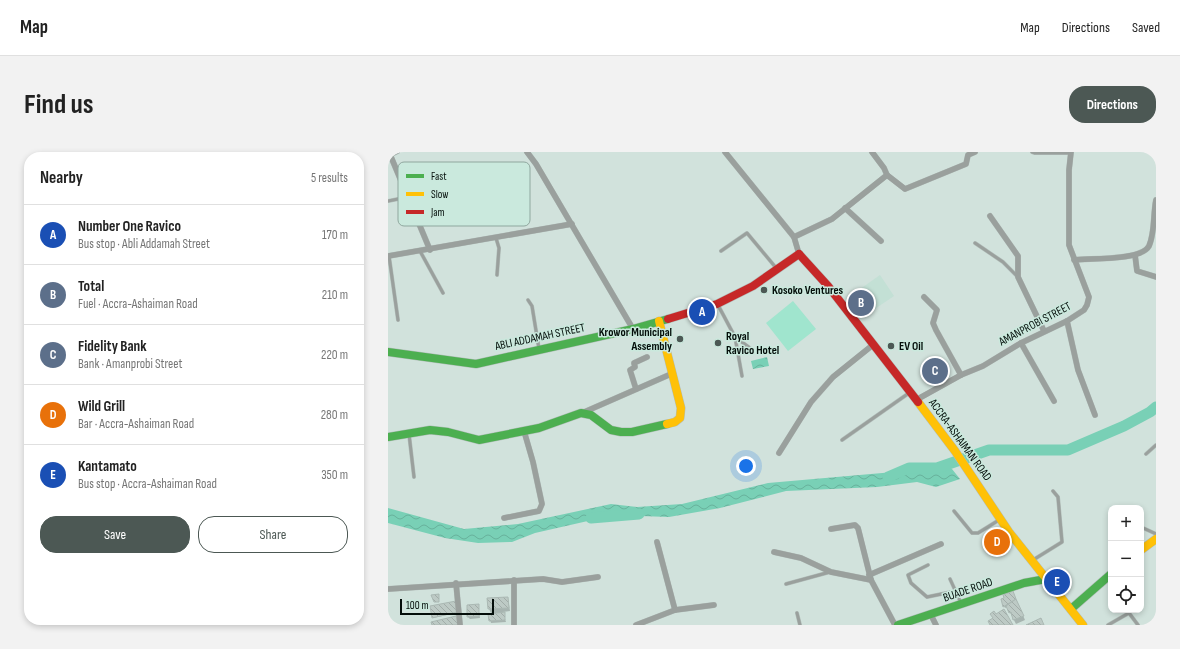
<!DOCTYPE html>
<html lang="en">
<head>
<meta charset="utf-8">
<style>
  body { margin:0; font-family:"Sofia Sans Condensed",sans-serif; background:#f2f2f2; color:#222 }
  .controls { position:absolute; right:12px; bottom:12px; display:grid; overflow:hidden; border-radius:8px; box-shadow:0 2px 6px #0003 }
  .controls button { width:36px; height:36px; display:grid; place-items:center; padding:0; border:0; border-bottom:1px solid #e0e0e0; background:#fff; color:#222; font:20px sans-serif }
  .scale { position:absolute; left:12px; bottom:10px; width:94px; box-sizing:border-box; padding-left:4px; border:2px solid #040e0a; border-top:0; font-size:11px; line-height:14px; white-space:nowrap; color:#040e0a; -webkit-text-stroke:3px #cae9dd; paint-order:stroke }
  .you { position:absolute; left:358px; top:314px; width:14px; height:14px; margin:-10px; border:3px solid #fff; border-radius:50%; background:#1a73e8; box-shadow:0 0 0 6px #1a73e833 }
  .badge { display:grid; place-items:center; width:26px; height:26px; border-radius:50%; background:#4c5854; color:#fff; font-size:13px; font-weight:700 }
  .pin { position:absolute; translate:-50% -50%; border:2px solid #fff; box-shadow:0 1px 4px #0006 }
  .list { margin:0; padding:0; list-style:none }
  h2 { display:flex; justify-content:space-between; align-items:center; height:52px; margin:0; padding:0 16px; font-size:17px }
  h2 small { font-size:13px; font-weight:400; color:#767676 }
  .list li { display:grid; grid-template-columns:26px 1fr auto; gap:12px; align-items:center; box-sizing:border-box; height:60px; padding:0 16px; border-top:1px solid #e0e0e0 }
  .list b { display:block; font-size:15px; white-space:nowrap }
  .list p { margin:0; font-size:13px; white-space:nowrap; color:#767676 }
  .list em { font-size:13px; font-style:normal; color:#767676 }
  .actions { display:flex; gap:8px; padding:12px 16px }
  .actions a { flex:1; padding:9px 0; border:1px solid #4c5854; border-radius:16px; text-align:center; font-size:14px; color:#4c5854 }
  .actions .main { background:#4c5854; color:#fff }
  .icon { flex:none; width:22px; height:22px; fill:none; stroke:currentColor; stroke-width:2; stroke-linecap:round; stroke-linejoin:round }
  .map { position:relative; flex:none; width:768px; height:473px; overflow:hidden; border-radius:16px }
  header { display:flex; align-items:center; gap:24px; box-sizing:border-box; height:56px; padding:0 20px; background:#fff; border-bottom:1px solid #e0e0e0 }
  header strong { font-size:19px }
  nav { display:flex; gap:22px; margin-inline-start:auto; font-size:14px }
  .intro { display:flex; align-items:center; justify-content:space-between; box-sizing:border-box; height:96px; padding:0 24px }
  h1 { margin:0; font-size:28px }
  .button { padding:10px 18px; border-radius:16px; background:#4c5854; color:#fff; font-size:14px; font-weight:700 }
  main { display:flex; gap:24px; padding:0 24px }
  aside { flex:1; background:#fff; border-radius:16px; box-shadow:0 2px 6px #0003 }
  .map>svg:first-child { display:block }
  .built { fill:#c3e0d5 }
  .garden { fill:#a0e5ce }
  .water { fill:url(#water-waves) }
  .shadow { fill:#0003 }
  .lines { fill:none; stroke-linecap:round; stroke-linejoin:round }
  .river { stroke:#79d0b6; stroke-width:11 }
  .building { fill:url(#building-back-hatch); stroke:#aab8b3 }
  .lane-casing { stroke:#b2beba; stroke-width:4 }
  .street-casing { stroke:#b2beba; stroke-width:6 }
  .fast-casing { stroke:#b2beba; stroke-width:9 }
  .slow-casing { stroke:#b2beba; stroke-width:9 }
  .jam-casing { stroke:#b2beba; stroke-width:9 }
  .lane { stroke:#9aa09d; stroke-width:3 }
  .street { stroke:#9aa09d; stroke-width:5.5 }
  .fast { stroke:#4caf50; stroke-width:8 }
  .slow { stroke:#ffc107; stroke-width:8 }
  .jam { stroke:#c62828; stroke-width:8 }
  .poi-dot { fill:#4c5854; stroke:#cae9dd; stroke-width:1.5 }
  .labels { text-anchor:middle; dominant-baseline:central; stroke-width:3; stroke-linejoin:round; paint-order:stroke }
  .poi-label { font-size:12px; font-weight:bold; fill:#040e0a; stroke:#cae9dd; text-anchor:start }
  .street-label { font-size:12px; fill:#040e0a; stroke:#cae9dd }
  .key { fill:#cae9dd; stroke:#8fa79e; stroke-width:1 }
  .key-label { font-size:11px; fill:#040e0a }
</style>
</head>
<body>
<header>
<strong>Map</strong>
<nav><a>Map</a><a>Directions</a><a>Saved</a></nav>
</header>
<div class="intro"><h1>Find us</h1><a class="button">Directions</a></div>
<main>
<aside>
<h2>Nearby<small>5 results</small></h2>
<ul class="list">
<li><span class="badge" style="background:#1a4fb4">A</span><div><b>Number One Ravico</b><p>Bus stop · Abli Addamah Street</p></div><em>170 m</em></li>
<li><span class="badge" style="background:#5c6f8a">B</span><div><b>Total</b><p>Fuel · Accra-Ashaiman Road</p></div><em>210 m</em></li>
<li><span class="badge" style="background:#5c6f8a">C</span><div><b>Fidelity Bank</b><p>Bank · Amanprobi Street</p></div><em>220 m</em></li>
<li><span class="badge" style="background:#e8710a">D</span><div><b>Wild Grill</b><p>Bar · Accra-Ashaiman Road</p></div><em>280 m</em></li>
<li><span class="badge" style="background:#1a4fb4">E</span><div><b>Kantamato</b><p>Bus stop · Accra-Ashaiman Road</p></div><em>350 m</em></li>
</ul>
<div class="actions"><a class="main">Save</a><a>Share</a></div>
</aside>
<div class="map">
<svg width="768" height="473" viewBox="0 0 768 473">
  <defs>
    <pattern id="water-waves" width="16" height="10" patternUnits="userSpaceOnUse"><rect width="16" height="10" fill="#79d0b6"/><path d="M0 5q4-4 8 0t8 0" fill="none" stroke="#67b19b"/></pattern>
    <pattern id="building-back-hatch" width="6" height="6" patternUnits="userSpaceOnUse"><rect width="6" height="6" fill="#bdcac5"/><path d="M-1 5l2 2M0 0l6 6M5-1l2 2" fill="none" stroke="#a1aca8"/></pattern>
  </defs>
  <rect width="100%" height="100%" fill="#d1e2dc"/>
  <path class="built" d="M 492,123 L 506,144 L 472,167 L 458,147 Z"/>
  <path class="garden" d="M 405,149 L 428,177 L 400,199 L 378,171 Z"/>
  <g class="water">
    <path d="M 379,205 L 381,214 L 365,217 L 363,209 Z"/>
    <path d="M 540,317 L 564,317 L 572,327 L 548,335 L 529,330 L 489,335 L 398,339 L 332,356 L 281,365 L 252,364 L 225,361 L 213,366 L 147,381 L 124,390 L 90,391 L 57,386 L 0,371 L 0,356 L 76,377 L 130,372 L 223,352 L 249,355 L 294,352 L 380,331 Z"/>
  </g>
  <g class="shadow">
    <path d="M 626,443 L 637,468 L 628,472 L 619,455 L 617,456 L 616,454 Z"/>
    <path d="M 120,446 L 122,459 L 115,460 L 118,470 L 103,471 L 101,463 L 104,463 L 101,457 L 100,447 Z"/>
    <path d="M 67,450 L 68,461 L 45,466 L 45,465 Z"/>
    <path d="M 90,453 L 92,466 L 82,467 L 80,465 Z"/>
  </g>
  <g class="lines">
    <g class="river">
      <path d="M 500,325 L 521,316 L 549,316 L 601,298 L 680,298 L 736,274 L 762,260 L 768,255"/>
      <path d="M 203,366 L 251,362"/>
    </g>
  </g>
  <g class="building">
    <path d="M 625,439 L 628,447 L 615,455 L 613,447 L 616,446 L 615,443 Z"/>
    <path d="M 51,442 L 51,450 L 46,450 L 43,443 Z"/>
    <path d="M 120,445 L 121,456 L 100,457 L 99,446 Z"/>
    <path d="M 628,447 L 636,464 L 625,468 L 623,460 L 621,461 L 618,454 Z"/>
    <path d="M 68,449 L 69,460 L 44,466 L 42,454 Z"/>
    <path d="M 91,452 L 91,464 L 79,465 L 79,453 Z"/>
    <path d="M 616,457 L 625,473 L 602,473 L 600,469 L 605,466 L 602,462 L 606,459 L 608,462 Z"/>
    <path d="M 117,460 L 117,468 L 101,469 L 100,462 Z"/>
    <path d="M 68,464 L 71,473 L 44,473 L 43,470 Z"/>
    <path d="M 653,466 L 656,473 L 638,473 Z"/>
  </g>
  <g class="lines">
    <g class="lane-casing">
      <g id="lane">
        <path d="M 644,0 L 647,1 L 683,1"/>
        <path d="M 2,4 L 10,0"/>
        <path d="M 0,49 L 20,45"/>
        <path d="M 108,86 L 111,96 L 109,123"/>
        <path d="M 587,91 L 615,110 L 630,125"/>
        <path d="M 32,99 L 55,141"/>
        <path d="M 333,99 L 359,81 L 389,117"/>
        <path d="M 1,104 L 10,168"/>
        <path d="M 140,148 L 144,154 L 151,197"/>
        <path d="M 330,153 L 347,185 L 354,224"/>
        <path d="M 347,185 L 362,196"/>
        <path d="M 21,282 L 26,325"/>
        <path d="M 454,288 L 521,241"/>
        <path d="M 758,302 L 768,293"/>
        <path d="M 566,359 L 584,381 L 590,381 L 611,368"/>
        <path d="M 753,375 L 768,382"/>
        <path d="M 645,408 L 674,390 L 670,345 L 665,339"/>
        <path d="M 540,413 L 520,423 L 523,431 L 539,445 L 568,439"/>
        <path d="M 562,427 L 573,451"/>
        <path d="M 398,432 L 442,420"/>
        <path d="M 409,461 L 412,473"/>
        <path d="M 720,473 L 741,461 L 750,473"/>
      </g>
    </g>
    <g class="street-casing">
      <g id="street">
        <path d="M 1,0 L 42,98"/>
        <path d="M 139,0 L 148,12 L 245,177"/>
        <path d="M 337,0 L 406,85 L 411,102"/>
        <path d="M 499,23 L 517,37 L 578,12 L 580,3 L 587,0"/>
        <path d="M 457,56 L 493,89"/>
        <path d="M 602,64 L 630,104 L 630,125 L 656,179"/>
        <path d="M 406,85 L 444,67 L 499,23 L 496,16 L 484,0"/>
        <path d="M 747,103 L 749,119 L 768,125"/>
        <path d="M 0,104 L 184,72"/>
        <path d="M 686,108 C 702,106 753,109 761,94 C 767,81 765,62 768,48"/>
        <path d="M 536,145 L 549,158 L 545,171 L 548,178 L 573,223"/>
        <path d="M 679,169 L 690,218 L 707,263"/>
        <path d="M 633,191 L 666,249"/>
        <path d="M 248,237 L 242,218 L 247,215 L 246,211 L 259,205"/>
        <path d="M 528,248 L 573,223 L 595,214 L 633,191 L 679,169 L 696,158 L 699,153 L 701,145 L 681,93 L 681,18 L 683,0"/>
        <path d="M 194,261 L 283,222"/>
        <path d="M 391,301 L 423,250 L 445,225 L 486,192"/>
        <path d="M 116,366 L 151,359 L 154,352 L 145,310 L 136,279"/>
        <path d="M 443,377 L 467,373 L 470,376 L 483,428 L 507,473"/>
        <path d="M 269,390 L 287,458"/>
        <path d="M 386,400 L 413,406 L 443,420 L 483,428"/>
        <path d="M 481,423 L 553,392"/>
        <path d="M 68,431 L 72,473"/>
        <path d="M 0,437 L 155,427 L 174,430 L 210,425"/>
        <path d="M 543,463 L 548,473"/>
        <path d="M 126,473 L 126,428"/>
        <path d="M 248,473 L 287,458 L 326,453"/>
      </g>
    </g>
    <g class="fast-casing">
      <g id="fast">
        <path d="M 0,200 L 88,212 L 245,177 L 280,167"/>
        <path d="M 0,285 L 42,278 L 60,280 L 91,288 L 151,276 L 193,261 L 203,263 L 223,278 L 233,280 L 244,280 L 279,272"/>
        <path d="M 683,457 L 723,422"/>
        <path d="M 510,473 L 636,431 L 658,427"/>
      </g>
    </g>
    <g class="slow-casing">
      <g id="slow">
        <path d="M 271,169 L 293,256 L 292,266 L 287,270 L 279,272"/>
        <path d="M 530,250 L 567,299 L 621,380 L 695,473"/>
        <path d="M 753,398 L 768,387"/>
      </g>
    </g>
    <g class="jam-casing">
      <g id="jam">
        <path d="M 411,102 L 440,134 L 530,250"/>
        <path d="M 280,167 L 329,152 L 365,134 L 411,102"/>
      </g>
    </g>
    <use href="#lane" class="lane"/>
    <use href="#street" class="street"/>
    <use href="#fast" class="fast"/>
    <use href="#slow" class="slow"/>
    <use href="#jam" class="jam"/>
  </g>
  <g class="poi-dot">
    <circle cx="376" cy="138" r="4"/>
    <circle cx="292" cy="187" r="4"/>
    <circle cx="330" cy="191" r="4"/>
    <circle cx="503" cy="194" r="4"/>
  </g>
  <g class="labels">
    <g class="poi-label">
      <text x="384" y="138">Kosoko Ventures</text>
      <text x="284" y="180" text-anchor="end">Krowor Municipal<tspan x="284" dy="14">Assembly</tspan></text>
      <text x="338" y="184">Royal<tspan x="338" dy="14">Ravico Hotel</tspan></text>
      <text x="511" y="194">EV Oil</text>
    </g>
    <g class="street-label">
      <text transform="translate(647 172) rotate(-28)">AMANPROBI STREET</text>
      <text transform="translate(152 185) rotate(-12)">ABLI ADDAMAH STREET</text>
      <text transform="translate(572 288) rotate(54)">ACCRA-ASHAIMAN ROAD</text>
      <text transform="translate(580 438) rotate(-19)">BUADE ROAD</text>
    </g>
  </g>
  <rect x="10" y="10" width="132" height="64" rx="6" class="key"/>
  <rect x="18" y="22" width="18" height="4" fill="#4caf50"/>
  <rect x="18" y="40" width="18" height="4" fill="#ffc107"/>
  <rect x="18" y="58" width="18" height="4" fill="#c62828"/>
  <g class="key-label">
    <text x="43" y="28">Fast</text>
    <text x="43" y="46">Slow</text>
    <text x="43" y="64">Jam</text>
  </g>
</svg>
<div class="controls">
<button>+</button>
<button>−</button>
<button><svg class="icon" aria-label="locate" viewBox="0 0 24 24"><circle cx="12" cy="12" r="6"/><path d="M12 2v4M12 18v4M2 12h4M18 12h4"/></svg></button>
</div>
<div class="scale">100 m</div>
<div class="you"></div>
<div class="pin badge" style="left:314px;top:160px;background:#1a4fb4">A</div>
<div class="pin badge" style="left:473px;top:151px;background:#5c6f8a">B</div>
<div class="pin badge" style="left:547px;top:219px;background:#5c6f8a">C</div>
<div class="pin badge" style="left:609px;top:390px;background:#e8710a">D</div>
<div class="pin badge" style="left:669px;top:430px;background:#1a4fb4">E</div>
</div>
</main>
</body>
</html>
